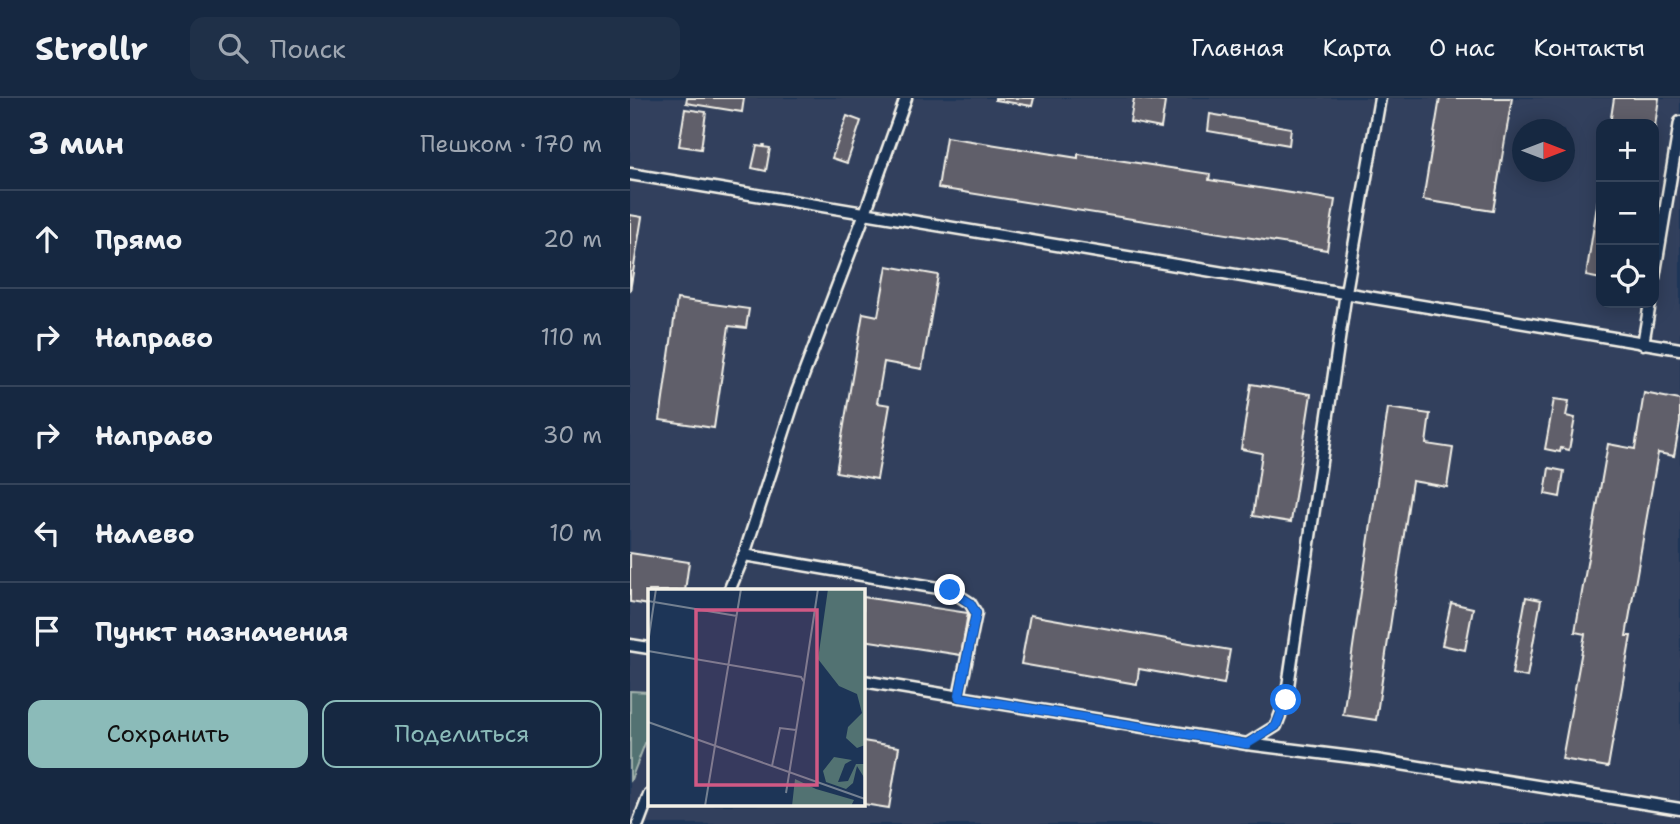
<!DOCTYPE html>
<html lang="ru">
<head>
<meta charset="utf-8">
<style>
  body { margin:0; font-family:"Shantell Sans",sans-serif; background:#1f3048; color:#f1f3f6 }
  .controls { position:absolute; right:21px; top:21px; display:grid; overflow:hidden; border-radius:14px; box-shadow:0 4px 18px #0003 }
  .controls button { width:63px; height:63px; display:grid; place-items:center; padding:0; border:0; border-bottom:2px solid #35445a; background:#162841; color:#f1f3f6; font:35px sans-serif }
  .compass { position:absolute; left:882px; top:21px; width:63px; height:63px; border-radius:50%; background:#162841; box-shadow:0 4px 18px #0003; rotate:90deg }
  .stop { position:absolute; width:21px; height:21px; margin:-16px; border:5px solid #1a73e8; border-radius:50%; background:#fff }
  .stop.end { background:#1a73e8; border-color:#fff; box-shadow:0 2px 7px #0008 }
  .list { margin:0; padding:0; list-style:none }
  h2 { display:flex; justify-content:space-between; align-items:center; height:91px; margin:0; padding:0 28px; font-size:30px }
  h2 small { font-size:23px; font-weight:400; color:#9ea6b1 }
  .list li { display:grid; grid-template-columns:46px 1fr auto; gap:21px; align-items:center; box-sizing:border-box; height:98px; padding:0 28px; border-top:2px solid #35445a }
  .list b { display:block; font-size:26px; white-space:nowrap }
  .list em { font-size:23px; font-style:normal; color:#9ea6b1 }
  .actions { display:flex; gap:14px; padding:21px 28px }
  .actions a { flex:1; padding:16px 0; border:2px solid #8bbbb9; border-radius:14px; text-align:center; font-size:24px; color:#8bbbb9 }
  .actions .main { background:#8bbbb9; color:#111 }
  .icon { flex:none; width:38px; height:38px; fill:none; stroke:currentColor; stroke-width:2; stroke-linecap:round; stroke-linejoin:round }
  .map { position:relative; flex:none; width:1050px; height:726px; overflow:hidden }
  header { display:flex; align-items:center; gap:42px; box-sizing:border-box; height:98px; padding:0 35px; background:#162841; border-bottom:2px solid #35445a }
  header strong { font-size:33px }
  nav { display:flex; gap:38px; margin-inline-start:auto; font-size:24px }
  .search { width:490px; height:63px; background:#1f3048; display:flex; align-items:center; gap:18px; box-sizing:border-box; padding:0 24px; border-radius:14px; color:#9ea6b1; font-size:26px }
  main { display:flex }
  aside { flex:1; background:#162841 }
  .map>svg:first-child { display:block }
  .built { fill:#31415d; fill-rule:evenodd }
  .green { fill:#527272; stroke:#a3b2ad; stroke-width:2 }
  .building { fill:#605e6a; stroke:#f4f1e8; stroke-width:2 }
  .lines { fill:none; stroke-linecap:round; stroke-linejoin:round }
  .lane-casing { stroke:#f4f1e8; stroke-width:15 }
  .path { stroke:#f4f1e8; stroke-width:3.5; stroke-dasharray:5 5; stroke-linecap:butt }
  .lane { stroke:#1d3557; stroke-width:10 }
  .route { stroke:#1a73e8; stroke-width:9 }
  .inset-road { fill:none; stroke:#738091; stroke-width:2 }
  .view { fill:#d15985; fill-opacity:0.15; stroke:#d15985; stroke-width:3.5 }
  .inset-edge { fill:none; stroke:#f4f1e8; stroke-width:3.5 }
</style>
</head>
<body>
<header>
<strong>Strollr</strong>
<div class="search"><svg class="icon" aria-label="search" viewBox="0 0 24 24"><circle cx="10" cy="10" r="6"/><path d="M15 15l6 6"/></svg>Поиск</div>
<nav><a>Главная</a><a>Карта</a><a>О нас</a><a>Контакты</a></nav>
</header>
<main>
<aside>
<h2>3 мин<small>Пешком · 170 m</small></h2>
<ul class="list">
<li><svg class="icon" aria-label="ahead" viewBox="0 0 24 24"><path d="M12 20V5M6 11l6-6 6 6"/></svg><div><b>Прямо</b></div><em>20 m</em></li>
<li><svg class="icon" aria-label="right" viewBox="0 0 24 24"><path d="M7 20v-9h11M14 6l5 5-5 5"/></svg><div><b>Направо</b></div><em>110 m</em></li>
<li><svg class="icon" aria-label="right" viewBox="0 0 24 24"><path d="M7 20v-9h11M14 6l5 5-5 5"/></svg><div><b>Направо</b></div><em>30 m</em></li>
<li><svg class="icon" aria-label="left" viewBox="0 0 24 24"><path d="M17 20v-9H6M10 6l-5 5 5 5"/></svg><div><b>Налево</b></div><em>10 m</em></li>
<li><svg class="icon" aria-label="arrive" viewBox="0 0 24 24"><path d="M6 21V4h12l-3 4 3 4H6"/></svg><div><b>Пункт назначения</b></div></li>
</ul>
<div class="actions"><a class="main">Сохранить</a><a>Поделиться</a></div>
</aside>
<div class="map">
<svg width="1050" height="726" viewBox="0 0 1050 726">
  <rect width="100%" height="100%" fill="#1d3557"/>
  <filter id="ink" filterUnits="userSpaceOnUse"><feTurbulence type="fractalNoise" baseFrequency=".0143" numOctaves="2"/><feDisplacementMap in="SourceGraphic" scale="14" xChannelSelector="R" yChannelSelector="G"/><feConvolveMatrix kernelMatrix="1 2 1 2 8 2 1 2 1" color-interpolation-filters="sRGB"/></filter>
  <g filter="url(#ink)">
    <path class="built" d="M 0,0 L 1050,0 L 1050,726 L 0,726 ZM 971,26 L 1024,26 L 1024,205 L 971,205 ZM 892,32 L 934,32 L 934,74 L 892,74 ZM 19,493 L 233,493 L 233,707 L 19,707 Z"/>
    <path class="green" d="M 0,593 L 19,594 L 19,635 L 0,684 Z"/>
    <g class="building">
      <path d="M 57,0 L 114,0 L 112,14 L 56,5 Z"/>
      <path d="M 365,0 L 404,0 L 402,8 L 365,2 Z"/>
      <path d="M 504,0 L 535,4 L 531,30 L 500,24 Z"/>
      <path d="M 810,0 L 882,0 L 863,113 L 793,102 Z"/>
      <path d="M 984,0 L 1029,0 L 1024,35 L 1024,26 L 980,26 Z"/>
      <path d="M 55,11 L 76,14 L 71,51 L 49,48 Z"/>
      <path d="M 580,16 L 661,30 L 659,47 L 578,33 Z"/>
      <path d="M 217,18 L 231,23 L 217,65 L 202,60 Z"/>
      <path d="M 316,39 L 448,60 L 448,56 L 580,76 L 579,82 L 705,102 L 697,152 L 308,90 Z"/>
      <path d="M 127,48 L 140,50 L 136,73 L 122,70 Z"/>
      <path d="M 971,82 L 971,181 L 956,178 Z"/>
      <path d="M 0,117 L 12,119 L 0,193 Z"/>
      <path d="M 257,168 L 308,177 L 292,271 L 254,264 L 247,305 L 260,307 L 247,381 L 206,374 L 233,215 L 248,218 Z"/>
      <path d="M 47,201 L 119,211 L 116,230 L 99,228 L 84,330 L 30,322 Z"/>
      <path d="M 621,286 L 681,296 L 661,424 L 623,418 L 632,355 L 611,351 Z"/>
      <path d="M 1014,295 L 1050,302 L 1050,324 L 1044,358 L 1028,355 L 996,538 L 1001,538 L 978,669 L 932,661 L 955,536 L 945,534 L 978,346 L 1005,351 Z"/>
      <path d="M 924,301 L 939,303 L 936,318 L 945,320 L 939,352 L 931,350 L 930,354 L 915,351 Z"/>
      <path d="M 758,310 L 800,316 L 796,346 L 823,350 L 817,389 L 782,383 L 746,622 L 713,617 Z"/>
      <path d="M 919,370 L 934,373 L 930,399 L 915,396 Z"/>
      <path d="M 0,455 L 59,464 L 55,493 L 19,493 L 19,507 L 0,504 Z"/>
      <path d="M 233,499 L 338,515 L 331,557 L 233,542 Z"/>
      <path d="M 896,499 L 911,502 L 897,579 L 882,576 Z"/>
      <path d="M 821,505 L 843,510 L 835,552 L 812,547 Z"/>
      <path d="M 400,517 L 600,552 L 594,586 L 509,571 L 507,586 L 391,566 Z"/>
      <path d="M 233,643 L 269,649 L 259,710 L 233,706 Z"/>
    </g>
    <g class="lines">
      <g class="lane-casing">
        <g id="lane">
          <path d="M 0,76 L 1050,251"/>
          <path d="M 1024,180 L 1050,24"/>
          <path d="M 1013,246 L 1020,205"/>
          <path d="M 114,457 L 320,492 L 340,505 L 346,515 L 329,599"/>
          <path d="M 99,493 L 114,457 L 167,294 L 235,115 L 276,0"/>
          <path d="M 0,547 L 19,550"/>
          <path d="M 233,583 L 617,646 L 646,628 L 656,602 L 716,194 L 750,0"/>
          <path d="M 617,646 L 746,662 L 1050,711"/>
          <path d="M 8,726 L 19,697"/>
        </g>
      </g>
      <path class="path" d="M 134,49 L 134,46"/>
      <use href="#lane" class="lane"/>
    </g>
  </g>
  <g class="lines" filter="url(#ink)">
    <path class="route" d="M 320,492 L 340,505 L 346,515 L 329,599 L 617,646 L 646,628 L 656,602"/>
  </g>
  <g transform="translate(18 491)">
    <rect width="217" height="217" fill="#1d3557"/>
    <path d="M 180,0 L 217,0 L 217,156 L 209,159 L 198,149 L 200,138 L 214,124 L 209,105 L 191,97 L 170,70 ZM 186,168 L 204,171 L 197,175 L 190,193 L 200,192 L 208,175 L 217,175 L 217,190 L 209,177 L 205,194 L 198,200 L 178,193 L 175,182 ZM 147,190 L 168,200 L 206,211 L 203,217 L 144,217 Z" fill="#527272"/>
    <path class="inset-road" d="M 0,12 L 89,27M 0,54 L 8,0M 0,62 L 153,88 L 156,93 L 138,204M 156,92 L 170,0M 0,133 L 217,210M 124,177 L 132,139 L 148,141M 57,217 L 93,0"/>
    <path class="view" d="M 48,21 L 169,21 L 169,196 L 48,196 Z"/>
    <rect width="217" height="217" class="inset-edge"/>
  </g>
</svg>
<div class="controls">
<button>+</button>
<button>−</button>
<button><svg class="icon" aria-label="locate" viewBox="0 0 24 24"><circle cx="12" cy="12" r="6"/><path d="M12 2v4M12 18v4M2 12h4M18 12h4"/></svg></button>
</div>
<svg class="compass" viewBox="-18 -18 36 36"><path d="M0-13l5 13h-10z" fill="#e53935"/><path d="M0 13l5-13h-10z" fill="#9ea6b1"/></svg>
<div class="stop" style="left:656px;top:602px"></div>
<div class="stop end" style="left:320px;top:492px"></div>
</div>
</main>
</body>
</html>
